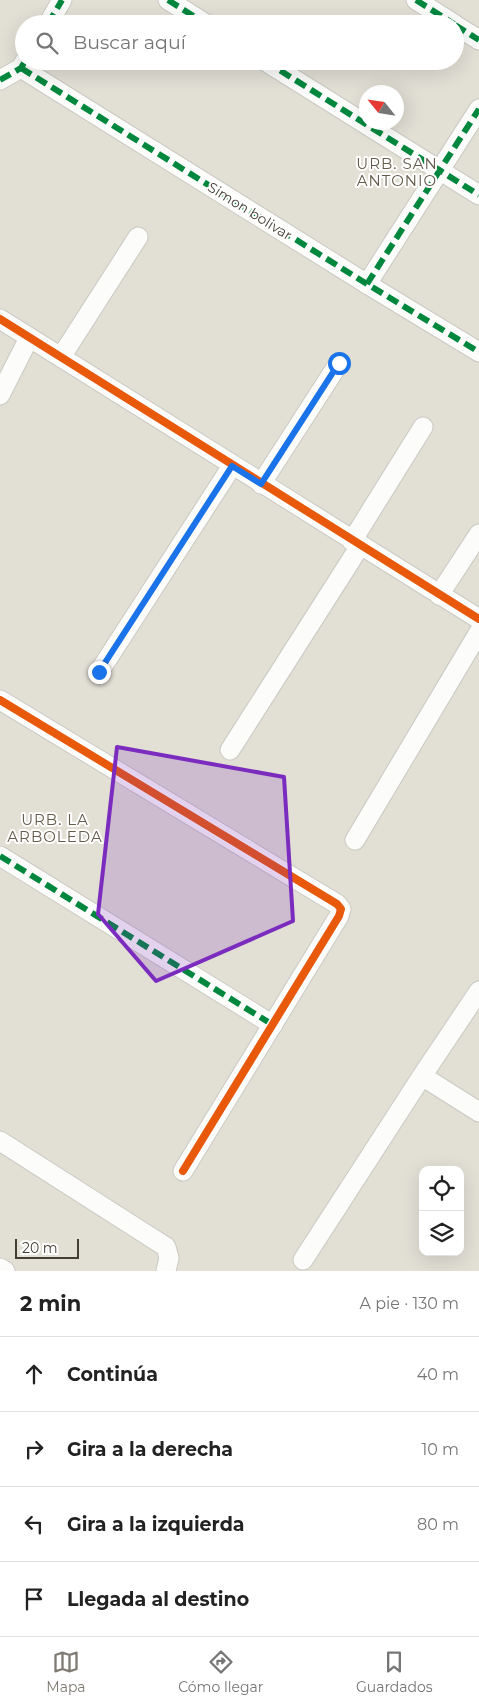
<!DOCTYPE html>
<html lang="es">
<head>
<meta charset="utf-8">
<style>
  body { margin:0; font-family:Montserrat,sans-serif; background:#f6f6f6; color:#222 }
  .controls { position:absolute; right:15px; bottom:15px; display:grid; overflow:hidden; border-radius:10px; box-shadow:0 5px 20px #0002 }
  .controls button { width:45px; height:45px; display:grid; place-items:center; padding:0; border:0; border-bottom:1px solid #e0e0e0; background:#fff; color:#222; font:25px sans-serif }
  .compass { position:absolute; left:359px; top:85px; width:45px; height:45px; border-radius:50%; background:#fff; box-shadow:0 5px 20px #0002; rotate:300deg }
  .scale { position:absolute; left:15px; bottom:12px; width:64px; box-sizing:border-box; padding-left:5px; border:2px solid #433e35; border-top:0; font-size:14px; line-height:18px; white-space:nowrap; color:#433e35; -webkit-text-stroke:4px #fff; paint-order:stroke }
  .stop { position:absolute; width:15px; height:15px; margin:-11px; border:4px solid #1a73e8; border-radius:50%; background:#fff }
  .stop.end { background:#1a73e8; border-color:#fff; box-shadow:0 1px 5px #0008 }
  .list { margin:0; padding:0; list-style:none }
  h2 { display:flex; justify-content:space-between; align-items:center; height:65px; margin:0; padding:0 20px; font-size:21px }
  h2 small { font-size:16px; font-weight:400; color:#767676 }
  .list li { display:grid; grid-template-columns:32px 1fr auto; gap:15px; align-items:center; box-sizing:border-box; height:75px; padding:0 20px; border-top:1px solid #e0e0e0 }
  .list b { display:block; font-size:19px; white-space:nowrap }
  .list em { font-size:16px; font-style:normal; color:#767676 }
  .icon { flex:none; width:28px; height:28px; fill:none; stroke:currentColor; stroke-width:2; stroke-linecap:round; stroke-linejoin:round }
  .map { position:relative; flex:none; width:479px; height:1271px; overflow:hidden }
  .search { position:absolute; background:#fff; box-shadow:0 5px 20px #0002; left:15px; right:15px; top:15px; height:55px; display:flex; align-items:center; gap:12px; box-sizing:border-box; padding:0 18px; border-radius:28px; color:#767676; font-size:19px }
  .sheet { height:365px; background:#fff }
  nav { display:flex; justify-content:space-around; align-items:center; box-sizing:border-box; height:70px; border-top:1px solid #e0e0e0; background:#fff; font-size:14px; color:#767676 }
  nav a { display:grid; justify-items:center; gap:2px }
  nav .on { color:#7f7b73 }
  .map>svg:first-child { display:block }
  .residential { fill:#e2dfd5; fill-rule:evenodd }
  .lines { fill:none; stroke-linecap:round; stroke-linejoin:round }
  .minor-casing { stroke:#cac9c3; stroke-width:21 }
  .minor { stroke:#fcfcfb; stroke-width:19 }
  .quiet { stroke:#00873e; stroke-width:6; stroke-dasharray:12 6; stroke-linecap:butt }
  .cycleway-casing { stroke:#fff; stroke-width:11 }
  .cycleway { stroke:#e8590c; stroke-width:8 }
  .route { stroke:#1a73e8; stroke-width:6 }
  .marked { fill:#7b2cbf; fill-opacity:0.2; stroke:#7b2cbf; stroke-width:4; stroke-linejoin:round }
  .labels { text-anchor:middle; dominant-baseline:central; stroke-width:4; stroke-linejoin:round; paint-order:stroke }
  .street-label { font-size:14px; fill:#433e35; stroke:#fff }
  .neighbourhood-label { font-size:15px; letter-spacing:1px; fill:#655c4c; stroke:#fff }
</style>
</head>
<body>
<div class="map">
<svg width="479" height="1271" viewBox="0 0 479 1271">
  <rect width="100%" height="100%" fill="#eeede7"/>
  <path class="residential" d="M 0,0 L 479,0 L 479,1271 L 0,1271 ZM 24,24 L 455,24 L 455,61 L 24,61 ZM 366,92 L 396,92 L 396,122 L 366,122 ZM 423,1170 L 460,1170 L 460,1252 L 423,1252 Z"/>
  <g class="lines">
    <g class="minor-casing">
      <g id="minor">
        <path d="M 168,0 L 206,24"/>
        <path d="M 416,0 L 454,24"/>
        <path d="M 48,24 L 62,0"/>
        <path d="M 455,25 L 479,40"/>
        <path d="M 265,61 L 479,195"/>
        <path d="M 21,68 L 367,284 L 479,352"/>
        <path d="M 0,80 L 21,68 L 25,61"/>
        <path d="M 367,284 L 479,109"/>
        <path d="M 0,319 L 479,619"/>
        <path d="M 61,357 L 138,237"/>
        <path d="M 0,395 L 29,338"/>
        <path d="M 261,484 L 339,363"/>
        <path d="M 352,541 L 423,427"/>
        <path d="M 439,595 L 479,534"/>
        <path d="M 99,672 L 232,466"/>
        <path d="M 0,700 L 337,904 L 341,909 L 339,916 L 183,1171"/>
        <path d="M 230,750 L 360,546"/>
        <path d="M 355,840 L 479,632"/>
        <path d="M 0,856 L 273,1025"/>
        <path d="M 422,1076 L 479,1112"/>
        <path d="M 0,1141 L 166,1247 L 169,1258 L 166,1271"/>
        <path d="M 303,1260 L 422,1076 L 479,991"/>
        <path d="M 0,1268 L 5,1271"/>
      </g>
    </g>
    <use href="#minor" class="minor"/>
    <g class="quiet">
      <path d="M 168,0 L 206,24"/>
      <path d="M 416,0 L 454,24"/>
      <path d="M 48,24 L 62,0"/>
      <path d="M 455,25 L 479,40"/>
      <path d="M 265,61 L 479,195"/>
      <path d="M 21,68 L 367,284 L 479,352"/>
      <path d="M 0,80 L 21,68 L 25,61"/>
      <path d="M 367,284 L 479,109"/>
      <path d="M 0,856 L 273,1025"/>
    </g>
    <g class="cycleway-casing">
      <g id="cycleway">
        <path d="M 0,319 L 479,619"/>
        <path d="M 0,700 L 337,904 L 341,909 L 339,916 L 183,1171"/>
      </g>
    </g>
    <use href="#cycleway" class="cycleway"/>
  </g>
  <g class="lines">
    <path class="route" d="M 99,672 L 232,466 L 261,484 L 339,363"/>
  </g>
  <path class="marked" d="M 117,747 L 284,777 L 293,921 L 156,981 L 98,914 Z"/>
  <g class="labels">
    <g class="street-label">
      <text transform="translate(250 211) rotate(32)">Simon bolivar</text>
    </g>
    <g class="neighbourhood-label">
      <text x="397" y="163">URB. SAN<tspan x="397" dy="17">ANTONIO</tspan></text>
      <text x="55" y="819">URB. LA<tspan x="55" dy="17">ARBOLEDA</tspan></text>
    </g>
  </g>
</svg>
<div class="controls">
<button><svg class="icon" aria-label="locate" viewBox="0 0 24 24"><circle cx="12" cy="12" r="6"/><path d="M12 2v4M12 18v4M2 12h4M18 12h4"/></svg></button>
<button><svg class="icon" aria-label="layers" viewBox="0 0 24 24"><path d="M12 4l9 5-9 5-9-5zM3 14l9 5 9-5"/></svg></button>
</div>
<svg class="compass" viewBox="-18 -18 36 36"><path d="M0-13l5 13h-10z" fill="#e53935"/><path d="M0 13l5-13h-10z" fill="#767676"/></svg>
<div class="scale">20 m</div>
<div class="stop" style="left:339px;top:363px"></div>
<div class="stop end" style="left:99px;top:672px"></div>
<div class="search"><svg class="icon" aria-label="search" viewBox="0 0 24 24"><circle cx="10" cy="10" r="6"/><path d="M15 15l6 6"/></svg>Buscar aquí</div>
</div>
<section class="sheet">
<h2>2 min<small>A pie · 130 m</small></h2>
<ul class="list">
<li><svg class="icon" aria-label="ahead" viewBox="0 0 24 24"><path d="M12 20V5M6 11l6-6 6 6"/></svg><div><b>Continúa</b></div><em>40 m</em></li>
<li><svg class="icon" aria-label="right" viewBox="0 0 24 24"><path d="M7 20v-9h11M14 6l5 5-5 5"/></svg><div><b>Gira a la derecha</b></div><em>10 m</em></li>
<li><svg class="icon" aria-label="left" viewBox="0 0 24 24"><path d="M17 20v-9H6M10 6l-5 5 5 5"/></svg><div><b>Gira a la izquierda</b></div><em>80 m</em></li>
<li><svg class="icon" aria-label="arrive" viewBox="0 0 24 24"><path d="M6 21V4h12l-3 4 3 4H6"/></svg><div><b>Llegada al destino</b></div></li>
</ul>
</section>
<nav>
<a class="on"><svg class="icon" aria-label="map" viewBox="0 0 24 24"><path d="M3 6l6-2 6 2 6-2v14l-6 2-6-2-6 2zM9 4v14M15 6v14"/></svg>Mapa</a>
<a><svg class="icon" aria-label="directions" viewBox="0 0 24 24"><path d="M12 3l9 9-9 9-9-9zM9 14v-3h6M13 9l2 2-2 2"/></svg>Cómo llegar</a>
<a><svg class="icon" aria-label="saved" viewBox="0 0 24 24"><path d="M7 4h10v16l-5-4-5 4z"/></svg>Guardados</a>
</nav>
</body>
</html>
